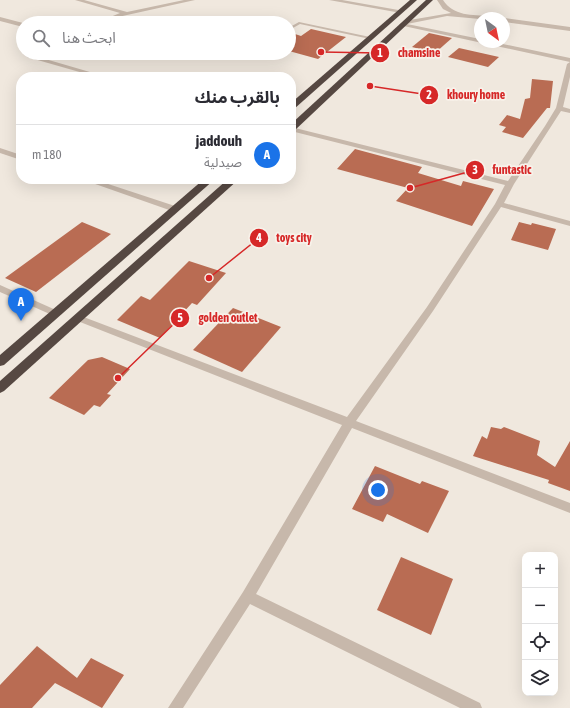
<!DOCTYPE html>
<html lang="ar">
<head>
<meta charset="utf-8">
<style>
  body { margin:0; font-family:"Asap Condensed","Noto Sans Arabic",sans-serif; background:#f7f7f7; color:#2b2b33; direction:rtl }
  .controls { position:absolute; right:12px; bottom:12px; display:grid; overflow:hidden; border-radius:8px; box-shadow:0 4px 16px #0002 }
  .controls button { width:36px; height:36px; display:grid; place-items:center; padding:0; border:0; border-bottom:1px solid #e1e1e2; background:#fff; color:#2b2b33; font:20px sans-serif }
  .compass { position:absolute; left:474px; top:12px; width:36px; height:36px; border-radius:50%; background:#fff; box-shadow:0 4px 16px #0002; rotate:147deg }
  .you { position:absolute; left:378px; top:490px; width:14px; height:14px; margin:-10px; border:3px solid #fff; border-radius:50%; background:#1a73e8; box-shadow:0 0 0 6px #1a73e833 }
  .badge { display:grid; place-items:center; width:26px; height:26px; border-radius:50%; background:#1a73e8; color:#fff; font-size:13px; font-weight:700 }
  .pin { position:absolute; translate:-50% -33px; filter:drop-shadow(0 1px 2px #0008) }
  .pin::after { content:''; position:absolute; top:21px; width:14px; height:12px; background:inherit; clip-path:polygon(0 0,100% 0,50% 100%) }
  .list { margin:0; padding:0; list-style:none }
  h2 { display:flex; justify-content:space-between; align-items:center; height:52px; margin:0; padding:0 16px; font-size:17px }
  h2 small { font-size:13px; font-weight:400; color:#7c7c81 }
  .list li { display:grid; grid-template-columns:26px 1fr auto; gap:12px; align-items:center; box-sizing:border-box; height:60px; padding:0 16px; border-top:1px solid #e1e1e2 }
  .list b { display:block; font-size:15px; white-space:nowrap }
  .list p { margin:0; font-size:13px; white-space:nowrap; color:#7c7c81 }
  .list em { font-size:13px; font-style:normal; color:#7c7c81 }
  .icon { flex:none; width:22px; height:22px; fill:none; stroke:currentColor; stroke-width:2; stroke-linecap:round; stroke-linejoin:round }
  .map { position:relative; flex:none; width:570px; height:708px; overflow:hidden; direction:ltr }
  .search { position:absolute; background:#fff; box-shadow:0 4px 16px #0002; left:16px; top:16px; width:280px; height:44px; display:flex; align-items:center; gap:10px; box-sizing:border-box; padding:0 14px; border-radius:22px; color:#7c7c81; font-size:15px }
  .panel { position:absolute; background:#fff; box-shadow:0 4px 16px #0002; left:16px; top:72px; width:280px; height:112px; border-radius:16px; direction:rtl }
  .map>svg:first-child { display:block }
  .building { fill:#b96c53 }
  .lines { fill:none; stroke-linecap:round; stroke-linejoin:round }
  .lane { fill:#c7b8ab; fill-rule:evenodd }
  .street { fill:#c7b8ab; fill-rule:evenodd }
  .highway { fill:#564842; fill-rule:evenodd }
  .leader { fill:none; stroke:#d62828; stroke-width:1.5 }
  .callout-dot { fill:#d62828; stroke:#f8f2ea; stroke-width:1.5 }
  .mark-label { font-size:12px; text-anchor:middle; font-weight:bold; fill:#fff }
  .callout-label { font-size:12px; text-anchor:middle; font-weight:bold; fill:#d62828; stroke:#f8f2ea; stroke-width:3.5; stroke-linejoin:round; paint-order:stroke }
</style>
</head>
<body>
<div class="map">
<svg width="570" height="708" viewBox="0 0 570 708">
  <rect width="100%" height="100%" fill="#f0e8de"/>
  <g class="building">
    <path d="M 311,29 L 346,37 L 318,59 L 289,51 L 289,38 L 295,34 L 301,36 Z"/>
    <path d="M 429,33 L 452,38 L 435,53 L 412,47 Z"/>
    <path d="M 459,48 L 499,57 L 488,67 L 448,57 Z"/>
    <path d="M 532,79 L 553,81 L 550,108 L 547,108 L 523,138 L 502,132 L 506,127 L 499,125 L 507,115 L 520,119 L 525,99 L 530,98 Z"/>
    <path d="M 355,149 L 422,167 L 418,173 L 461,186 L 463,181 L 494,189 L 472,226 L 396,201 L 408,188 L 337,169 Z"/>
    <path d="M 82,222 L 111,234 L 36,292 L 5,278 Z"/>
    <path d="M 519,222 L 531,225 L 532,223 L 556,229 L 548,250 L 511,240 Z"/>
    <path d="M 189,261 L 226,273 L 197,305 L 192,303 L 160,338 L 117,320 L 141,296 L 150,300 Z"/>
    <path d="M 233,308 L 281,327 L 242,372 L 193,350 Z"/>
    <path d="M 102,357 L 130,369 L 107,394 L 111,395 L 100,407 L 94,405 L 84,415 L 49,398 L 88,360 Z"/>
    <path d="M 491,427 L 501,429 L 504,427 L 540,441 L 537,455 L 555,467 L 570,441 L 570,491 L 548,483 L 549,480 L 473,456 L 482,436 L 487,439 Z"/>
    <path d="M 375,466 L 420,484 L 422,481 L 449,491 L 428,533 L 387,514 L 383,522 L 352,509 Z"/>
    <path d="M 401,557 L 453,579 L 431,635 L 377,610 Z"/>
    <path d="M 37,646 L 77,678 L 91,658 L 124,675 L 102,708 L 55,683 L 32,708 L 0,708 L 0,685 Z"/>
  </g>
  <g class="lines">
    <path class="lane" d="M 299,22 L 370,37 L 372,38 L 370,39 L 300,24 L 293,28 L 290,27 Z"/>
    <g class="street">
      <path d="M 75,0 L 84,0 L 127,12 L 184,0 L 195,0 L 118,17 L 104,23 L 96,23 L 120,13 Z"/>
      <path d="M 329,0 L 342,0 L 404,11 L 401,13 Z"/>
      <path d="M 437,0 L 443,0 C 453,16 472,15 490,16 L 493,18 L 480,19 L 447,16 L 407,24 L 480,39 L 480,42 L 493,42 L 570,58 L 570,62 L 399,25 L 404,21 L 451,13 L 443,9 Z"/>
      <path d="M 0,17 L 23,23 L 23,27 L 0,21 Z"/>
      <path d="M 504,18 L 570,27 L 570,31 L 504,22 Z"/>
      <path d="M 30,53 L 38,53 L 35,56 L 107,77 L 97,77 L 27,57 L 27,55 Z"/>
      <path d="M 570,62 L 570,77 L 563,107 L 570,109 L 570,113 L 561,111 L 514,184 L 504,203 L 570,221 L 570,226 L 501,207 L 433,311 L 356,421 L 570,503 L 570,513 L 352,428 L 256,594 L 480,703 L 482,708 L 460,708 L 250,604 L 183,708 L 168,708 L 243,592 L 342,425 L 75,320 L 73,318 L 75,316 L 81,316 L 347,417 L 427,307 L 495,204 L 505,185 L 291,131 L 291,127 L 508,181 L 545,126 L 556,108 L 567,64 Z"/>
      <path d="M 0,148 L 21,155 L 21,160 L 0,153 Z"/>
      <path d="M 81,179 L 93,179 L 178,207 L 179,209 L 175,211 L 172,211 Z"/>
      <path d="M 0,285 L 58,311 L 60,313 L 55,316 L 52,315 L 0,292 Z"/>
    </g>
    <g class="highway">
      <path d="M 410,0 L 417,0 L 294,109 L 291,109 L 291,103 Z"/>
      <path d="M 426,0 L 433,0 L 294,131 L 291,132 L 291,124 Z"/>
      <path d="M 204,179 L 215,179 L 4,365 L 0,366 L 0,355 Z"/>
      <path d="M 228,179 L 239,179 L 4,391 L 0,393 L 0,381 Z"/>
    </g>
  </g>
  <path class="leader" d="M321 52L380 53M370 86L429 95M410 188L475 170M209 278L259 238M118 378L180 318"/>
  <g class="callout-dot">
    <circle cx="321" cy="52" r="4"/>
    <circle cx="370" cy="86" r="4"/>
    <circle cx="410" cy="188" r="4"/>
    <circle cx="209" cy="278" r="4"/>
    <circle cx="118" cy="378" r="4"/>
    <circle cx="380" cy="53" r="10"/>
    <circle cx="429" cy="95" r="10"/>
    <circle cx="475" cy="170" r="10"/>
    <circle cx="259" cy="238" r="10"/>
    <circle cx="180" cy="318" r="10"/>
  </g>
  <g class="mark-label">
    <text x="380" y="57">1</text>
    <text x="429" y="99">2</text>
    <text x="475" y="174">3</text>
    <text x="259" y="242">4</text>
    <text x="180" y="322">5</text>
  </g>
  <g class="callout-label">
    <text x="419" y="57">chamsine</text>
    <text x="476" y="99">khoury home</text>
    <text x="512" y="174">funtastic</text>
    <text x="294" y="242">toys city</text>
    <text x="228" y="322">golden outlet</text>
  </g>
</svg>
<div class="controls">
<button>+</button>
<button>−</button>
<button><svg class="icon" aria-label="locate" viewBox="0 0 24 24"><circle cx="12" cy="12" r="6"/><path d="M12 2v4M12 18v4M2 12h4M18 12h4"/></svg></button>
<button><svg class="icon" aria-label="layers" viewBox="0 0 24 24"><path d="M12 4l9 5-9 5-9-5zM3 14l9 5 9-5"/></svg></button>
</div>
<svg class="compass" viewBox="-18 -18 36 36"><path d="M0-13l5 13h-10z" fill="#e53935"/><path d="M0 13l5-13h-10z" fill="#7c7c81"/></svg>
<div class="you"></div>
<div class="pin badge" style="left:21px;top:321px">A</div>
<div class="search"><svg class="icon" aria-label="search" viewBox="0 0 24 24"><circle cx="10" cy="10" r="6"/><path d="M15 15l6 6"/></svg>ابحث هنا</div>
<section class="panel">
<h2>بالقرب منك<small></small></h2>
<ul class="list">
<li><span class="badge">A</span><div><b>jaddouh</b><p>صيدلية</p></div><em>180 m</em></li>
</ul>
</section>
</div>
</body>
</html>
